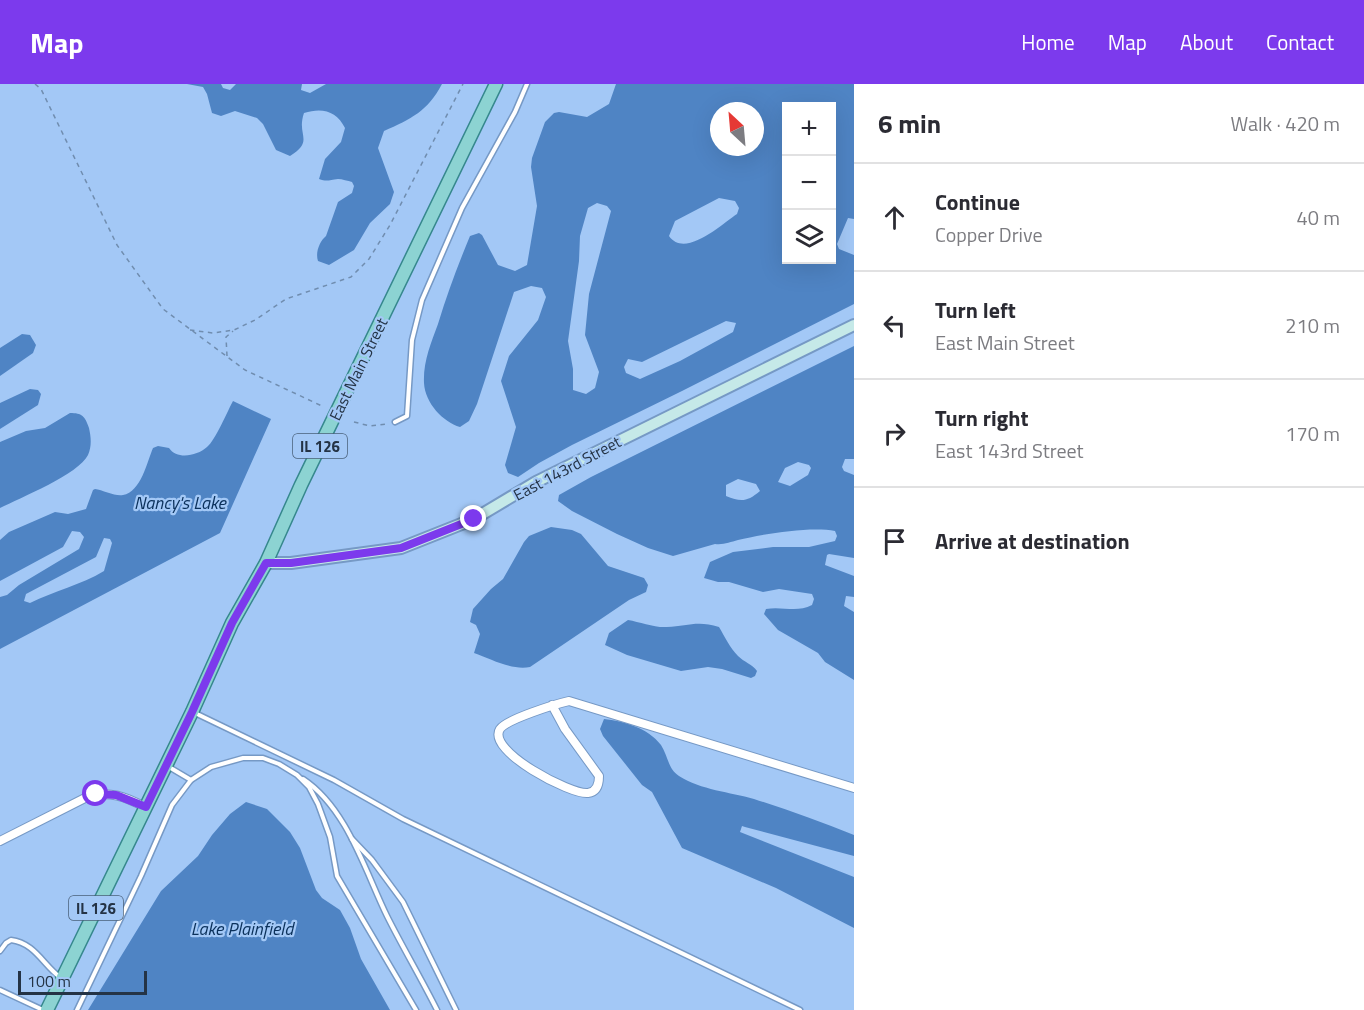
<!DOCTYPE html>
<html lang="en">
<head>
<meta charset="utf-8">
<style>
  body { margin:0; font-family:"Titillium Web",sans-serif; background:#f2f2f3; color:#2b2b33 }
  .controls { position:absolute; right:18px; top:18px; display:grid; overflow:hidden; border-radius:0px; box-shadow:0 6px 24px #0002 }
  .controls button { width:54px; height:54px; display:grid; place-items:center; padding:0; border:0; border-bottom:2px solid #e1e1e2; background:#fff; color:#2b2b33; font:30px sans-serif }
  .compass { position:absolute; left:710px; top:18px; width:54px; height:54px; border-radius:50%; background:#fff; box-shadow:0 6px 24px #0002; rotate:334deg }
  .scale { position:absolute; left:18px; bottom:15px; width:129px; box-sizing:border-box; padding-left:6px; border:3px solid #243345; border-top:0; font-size:16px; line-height:21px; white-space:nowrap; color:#243345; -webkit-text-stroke:4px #a3c8f6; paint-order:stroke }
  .stop { position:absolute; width:18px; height:18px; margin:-14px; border:4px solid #7c3aed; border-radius:50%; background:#fff }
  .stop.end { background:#7c3aed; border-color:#fff; box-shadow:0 2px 6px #0008 }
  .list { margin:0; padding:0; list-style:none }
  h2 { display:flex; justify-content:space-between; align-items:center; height:78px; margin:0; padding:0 24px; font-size:26px }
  h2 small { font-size:20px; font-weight:400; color:#7c7c81 }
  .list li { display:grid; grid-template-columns:39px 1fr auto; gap:18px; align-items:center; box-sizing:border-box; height:108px; padding:0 24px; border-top:2px solid #e1e1e2 }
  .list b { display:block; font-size:22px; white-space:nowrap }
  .list p { margin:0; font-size:20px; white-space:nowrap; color:#7c7c81 }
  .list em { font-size:20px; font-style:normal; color:#7c7c81 }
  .icon { flex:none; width:33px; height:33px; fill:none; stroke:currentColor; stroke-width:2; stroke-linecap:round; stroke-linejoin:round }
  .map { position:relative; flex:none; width:854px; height:926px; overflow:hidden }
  header { display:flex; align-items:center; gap:36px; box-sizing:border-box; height:84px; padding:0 30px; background:#7c3aed; color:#fff }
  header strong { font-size:28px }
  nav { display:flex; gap:33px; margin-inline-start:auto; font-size:21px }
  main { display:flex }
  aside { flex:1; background:#fff }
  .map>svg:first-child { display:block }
  .water { fill:#4f84c4; fill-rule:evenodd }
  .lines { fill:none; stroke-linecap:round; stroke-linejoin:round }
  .lane-casing { stroke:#7699c5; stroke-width:7 }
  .street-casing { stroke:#7699c5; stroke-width:10 }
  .secondary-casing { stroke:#7699c5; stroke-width:14 }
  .primary-casing { stroke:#36888d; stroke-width:15 }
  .path { stroke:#708daf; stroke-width:1.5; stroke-dasharray:4.5 4.5; stroke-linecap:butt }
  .lane { stroke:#fff; stroke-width:4 }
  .street { stroke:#fff; stroke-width:8 }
  .secondary { stroke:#c5e9e8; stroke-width:10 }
  .primary { stroke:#8cd3d2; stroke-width:12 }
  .route { stroke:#7c3aed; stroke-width:8 }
  .labels { text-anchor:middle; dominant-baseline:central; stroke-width:4.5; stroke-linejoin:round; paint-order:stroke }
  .shield { fill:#a3c8f6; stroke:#4a607a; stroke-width:1.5 }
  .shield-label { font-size:15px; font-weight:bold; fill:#243345 }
  .street-label { font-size:16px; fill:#243345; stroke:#a3c8f6 }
  .water-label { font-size:18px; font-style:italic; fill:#0b315b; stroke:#a3c8f6 }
</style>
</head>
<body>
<header>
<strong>Map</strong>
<nav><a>Home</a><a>Map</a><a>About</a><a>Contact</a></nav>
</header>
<main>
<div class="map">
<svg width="854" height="926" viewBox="0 0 854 926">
  <rect width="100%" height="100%" fill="#a3c8f6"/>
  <g class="water">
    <path d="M 187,0 L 221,0 L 223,4 L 230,6 L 236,0 L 302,0 L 301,6 L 310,9 L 326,0 L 442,0 C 428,27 411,35 384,47 L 378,64 L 394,108 L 390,120 L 370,139 L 354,166 L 329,181 L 318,177 C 315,168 320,157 326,152 L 338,118 L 352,109 L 354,102 L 352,98 C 348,97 342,95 338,95 C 329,96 327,98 319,95 L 325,75 L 341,58 L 345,44 C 337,27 322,23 304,29 C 296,52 315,56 290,72 L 276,66 L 263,40 L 257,34 L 235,27 L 221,32 L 212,29 L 207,10 L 203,3 Z"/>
    <path d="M 616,0 L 854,0 L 854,135 L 848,134 L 837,160 L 839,165 L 854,171 L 854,220 L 682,307 L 572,361 L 539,379 L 518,393 L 508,389 L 505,381 L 516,343 L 501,297 L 509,272 L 538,236 L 546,213 L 542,204 L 531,202 L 514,208 L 477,320 L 469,337 L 460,343 C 443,338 425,319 424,299 C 423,278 431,259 438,240 C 447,210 458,181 470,152 L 479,149 L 482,151 L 498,181 L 515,187 L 527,181 L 537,122 L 531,83 L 532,74 L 545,38 L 554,29 L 559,28 L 587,33 L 609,20 ZM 786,22 L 832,22 L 832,176 L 786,176 ZM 719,27 L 755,27 L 755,63 L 719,63 ZM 719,114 L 735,117 L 739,124 L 737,130 C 722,140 685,175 669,152 L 675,137 ZM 597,119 L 607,122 L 611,127 L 589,210 L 585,251 L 599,288 L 595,304 L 586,310 L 573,306 L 573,285 L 568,257 L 579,177 L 580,152 L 588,124 ZM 726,237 L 736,239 L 733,248 L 680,277 L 640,295 L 626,289 L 624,283 L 628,275 L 642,278 Z"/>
    <path d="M 22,250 L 30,251 L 36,261 L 33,269 L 0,292 L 0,264 Z"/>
    <path d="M 854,262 L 854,375 L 845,375 L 842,383 L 844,387 L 854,391 L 854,474 L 829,470 L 827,471 L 825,481 L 854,492 L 854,513 L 846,512 L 844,522 L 854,528 L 854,596 L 825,578 L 818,569 L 778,546 L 764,530 L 766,525 C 782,522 797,529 812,521 L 814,515 L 812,510 L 779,505 L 763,508 L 729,498 L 718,498 L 704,494 L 710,478 L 733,468 L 773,463 L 809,463 L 835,457 L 837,452 L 835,447 C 811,442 763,450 738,456 C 730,458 724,461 715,460 L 673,472 L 648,464 L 617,450 L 572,427 L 558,417 L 559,411 L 591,393 ZM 798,378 L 809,381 L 811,384 L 808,391 L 790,402 L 778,398 L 785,384 ZM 738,395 L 756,400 L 760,407 C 747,418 741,418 726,412 L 726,401 Z"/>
    <path d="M 30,305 L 38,306 L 41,310 L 38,321 L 0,345 L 0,319 Z"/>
    <path d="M 233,317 L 271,335 L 220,449 L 0,565 L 0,513 L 7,511 L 19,501 L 79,465 L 84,453 L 80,448 L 72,447 L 63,463 L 0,497 L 0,456 L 9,448 L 55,428 L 68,430 L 86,425 L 93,406 L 95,405 C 103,406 116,413 123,411 C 141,408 147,378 153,364 L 158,362 L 169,364 C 177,376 197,372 207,363 C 215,357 228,326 233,317 ZM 104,454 L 110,455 L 112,459 L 104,487 C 81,501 54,507 30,519 L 24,517 L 26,510 L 96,473 Z"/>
    <path d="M 70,329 C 82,329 85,332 89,344 C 91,353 92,362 88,371 C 79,390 20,414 0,424 L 0,358 L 26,347 L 45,344 Z"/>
    <path d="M 551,443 L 572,446 L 581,450 L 608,482 L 644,494 L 648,501 L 646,508 L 629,516 L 530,583 C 513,587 491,575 474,569 L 480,550 L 476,541 L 470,538 L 473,525 L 491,505 L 503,495 L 524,458 L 529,452 Z"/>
    <path d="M 628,536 C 640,538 655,544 667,543 C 687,542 698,536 719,543 C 725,553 730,564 738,572 C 744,578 752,580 757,587 L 755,592 L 751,594 L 722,585 L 708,583 L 681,587 L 627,571 L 605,561 L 609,549 Z"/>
    <path d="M 604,635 C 624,637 648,644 661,661 C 668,672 668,685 679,692 C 701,706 730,708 754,715 C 788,726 821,738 854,751 L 854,772 L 745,743 L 742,742 L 740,748 L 854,793 L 854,844 L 776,804 L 682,764 L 652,708 L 642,701 L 603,652 L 600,645 Z"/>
    <path d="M 246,718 L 267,725 L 290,748 L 300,764 L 316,806 L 322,814 L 340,826 L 350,844 L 361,875 L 390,926 L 88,926 L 161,807 L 198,772 L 212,751 L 230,730 Z"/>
  </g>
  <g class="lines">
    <g class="lane-casing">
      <g id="lane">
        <path d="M 395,338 L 407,332 L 412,256 L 422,216 L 462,124 L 515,28 L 527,0"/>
        <path d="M 195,629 L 334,696 L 403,735 L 800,926"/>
        <path d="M 169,683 L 191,696"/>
        <path d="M 303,695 C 347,724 365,787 387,832 C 403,864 421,894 437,926"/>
        <path d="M 352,755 L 372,776 L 403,818 L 456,926"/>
        <path d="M 0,867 L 6,859 L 11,856 C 35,859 43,881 61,894"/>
        <path d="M 0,906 L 43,926"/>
        <path d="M 77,926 L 141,792 L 172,721 L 191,696 L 211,683 L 243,674 L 263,674 L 279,680 L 297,691 L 309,703 L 318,720 L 330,753 L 337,792 L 416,926"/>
      </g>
    </g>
    <g class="street-casing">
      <g id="street">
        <path d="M 552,621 L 565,645 L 599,692 C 599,700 597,708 588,709 C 571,711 486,667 500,645 C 507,635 556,620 569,617 L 854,704"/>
        <path d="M 0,757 L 87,713 C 109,706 126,713 145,723"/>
      </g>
    </g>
    <g class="secondary-casing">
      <path id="secondary" d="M 266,479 L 291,479 L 401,464 L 474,435 L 536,398 L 854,241"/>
    </g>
    <g class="primary-casing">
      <path id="primary" d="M 47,926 L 192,628 L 232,539 L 266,479 L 301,401 L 496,0"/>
    </g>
    <g class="path">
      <path d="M 35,0 L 41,5 L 117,161 L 163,225 L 245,286 L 322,322"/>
      <path d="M 190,246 L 213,249 L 234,246 L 255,236 L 286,215 L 351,193 L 369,175 L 390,141 L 463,0"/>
      <path d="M 227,272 L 226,253 L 233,247"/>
      <path d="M 354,338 L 370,342 L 388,340"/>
    </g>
    <use href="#lane" class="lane"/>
    <use href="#street" class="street"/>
    <use href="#secondary" class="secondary"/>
    <use href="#primary" class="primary"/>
  </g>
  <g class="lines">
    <path class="route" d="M 96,710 L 116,711 L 146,723 L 192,628 L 232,539 L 266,479 L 291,479 L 401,464 L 474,435"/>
  </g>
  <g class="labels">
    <g class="shield">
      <rect x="293" y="350" width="54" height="24" rx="4.5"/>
      <rect x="69" y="812" width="54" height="24" rx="4.5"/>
    </g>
    <g class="shield-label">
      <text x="320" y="362">IL 126</text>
      <text x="96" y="824">IL 126</text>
    </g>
    <g class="street-label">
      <text transform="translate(358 285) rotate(-64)">East Main Street</text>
      <text transform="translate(567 384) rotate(-28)">East 143rd Street</text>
    </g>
    <g class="water-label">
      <text x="180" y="418">Nancy's Lake</text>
      <text x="242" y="844">Lake Plainfield</text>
    </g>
  </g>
</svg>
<div class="controls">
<button>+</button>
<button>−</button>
<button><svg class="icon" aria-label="layers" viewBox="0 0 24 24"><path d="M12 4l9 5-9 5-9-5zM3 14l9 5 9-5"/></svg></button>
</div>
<svg class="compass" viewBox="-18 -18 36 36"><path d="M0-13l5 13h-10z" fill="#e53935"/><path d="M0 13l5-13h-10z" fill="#7c7c81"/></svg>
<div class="scale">100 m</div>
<div class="stop" style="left:96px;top:710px"></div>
<div class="stop end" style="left:474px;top:435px"></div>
</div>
<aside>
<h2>6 min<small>Walk · 420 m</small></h2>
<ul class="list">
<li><svg class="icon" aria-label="ahead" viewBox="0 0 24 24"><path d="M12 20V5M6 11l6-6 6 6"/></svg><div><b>Continue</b><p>Copper Drive</p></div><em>40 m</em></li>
<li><svg class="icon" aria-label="left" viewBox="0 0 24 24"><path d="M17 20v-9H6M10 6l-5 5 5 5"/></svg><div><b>Turn left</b><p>East Main Street</p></div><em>210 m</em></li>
<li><svg class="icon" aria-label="right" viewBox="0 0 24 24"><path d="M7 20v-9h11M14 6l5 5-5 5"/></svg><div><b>Turn right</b><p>East 143rd Street</p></div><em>170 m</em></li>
<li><svg class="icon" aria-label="arrive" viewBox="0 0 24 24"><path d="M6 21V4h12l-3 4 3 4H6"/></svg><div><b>Arrive at destination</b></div></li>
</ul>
</aside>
</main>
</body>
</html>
